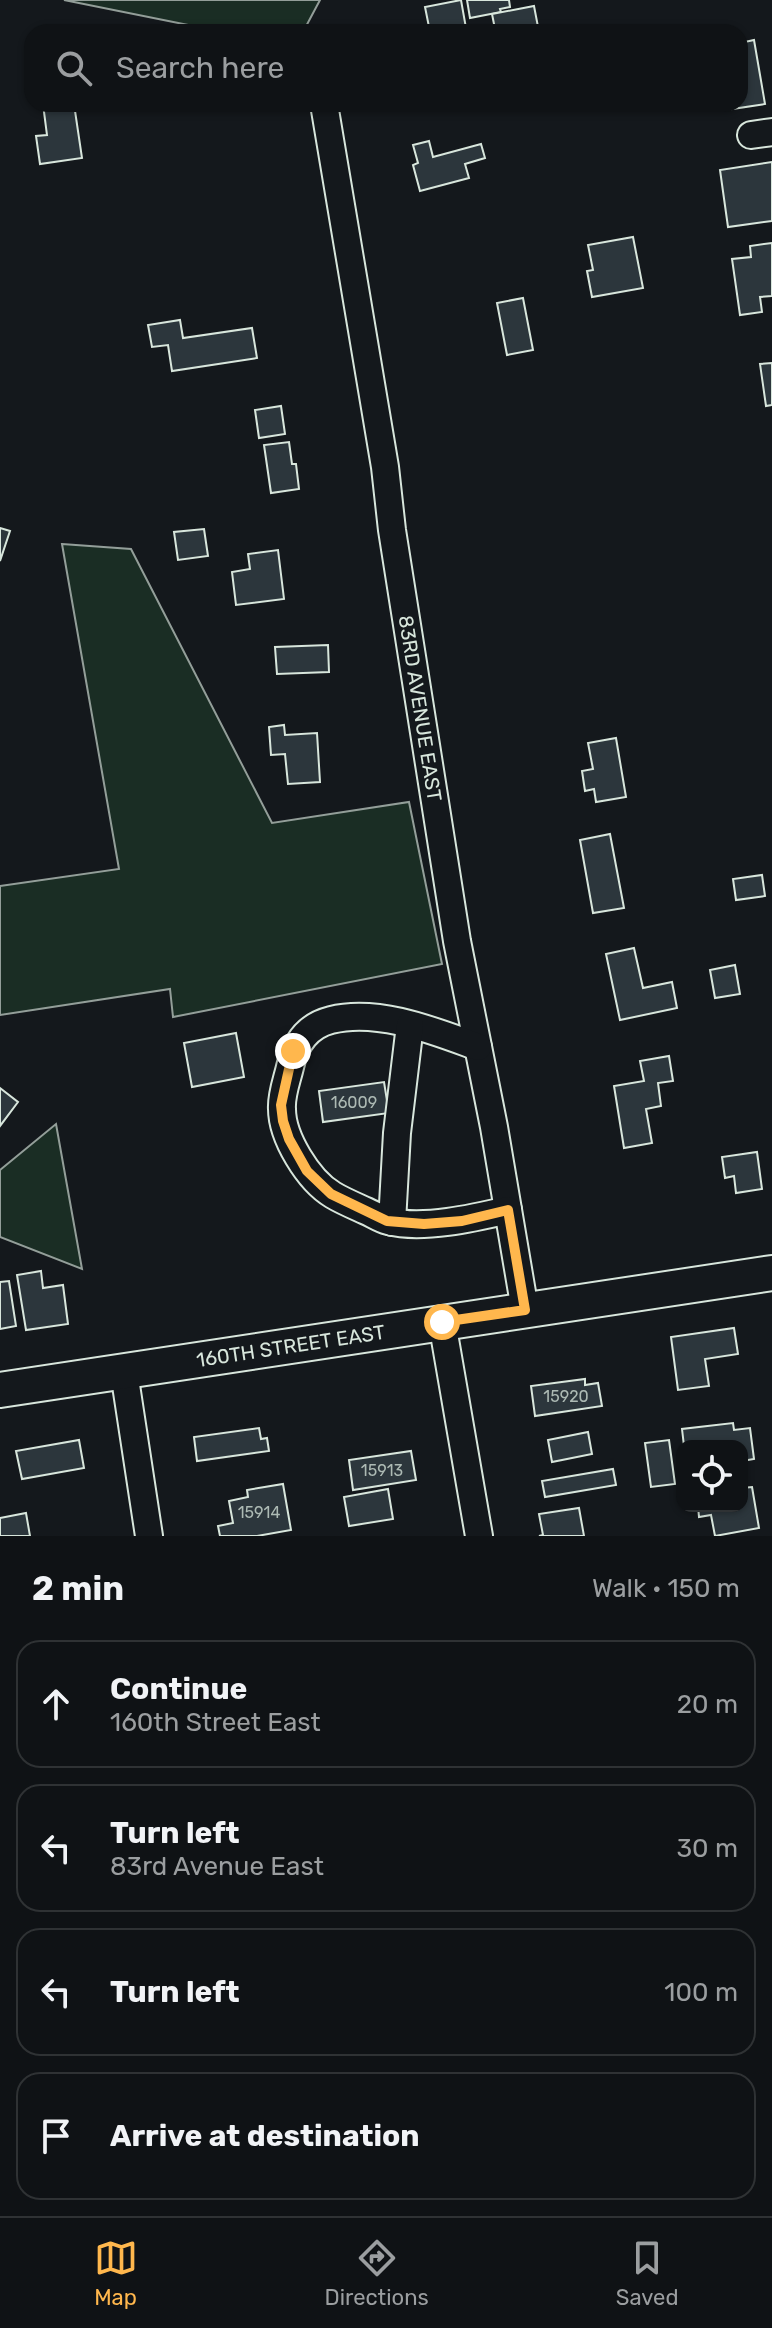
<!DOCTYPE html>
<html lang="en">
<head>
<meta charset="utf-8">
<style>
  body { margin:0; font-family:Rubik,sans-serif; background:#1d2022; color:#f1f3f6 }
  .controls { position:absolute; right:24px; bottom:24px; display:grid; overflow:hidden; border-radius:16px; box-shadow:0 2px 6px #0004 }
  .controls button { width:72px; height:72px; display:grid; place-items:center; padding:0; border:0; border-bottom:2px solid #2f3234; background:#0f1215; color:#f1f3f6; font:40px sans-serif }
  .stop { position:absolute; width:24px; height:24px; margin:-18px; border:6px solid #ffb74d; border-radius:50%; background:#fff }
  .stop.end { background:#ffb74d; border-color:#fff; box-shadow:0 2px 8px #0008 }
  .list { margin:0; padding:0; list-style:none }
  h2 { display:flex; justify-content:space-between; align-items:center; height:104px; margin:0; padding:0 32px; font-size:34px }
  h2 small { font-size:26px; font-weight:400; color:#9b9ea0 }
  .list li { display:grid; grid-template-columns:52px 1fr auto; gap:24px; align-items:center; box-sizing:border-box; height:128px; margin:0 16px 16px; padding:0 16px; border:2px solid #2f3234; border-radius:24px }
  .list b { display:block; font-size:30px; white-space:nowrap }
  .list p { margin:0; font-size:26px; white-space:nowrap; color:#9b9ea0 }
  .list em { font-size:26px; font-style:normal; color:#9b9ea0 }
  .icon { flex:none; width:44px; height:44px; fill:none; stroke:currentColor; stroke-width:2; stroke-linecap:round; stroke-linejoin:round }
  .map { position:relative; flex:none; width:772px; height:1536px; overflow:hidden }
  .search { position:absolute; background:#0f1215; box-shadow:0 2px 6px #0004; left:24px; right:24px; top:24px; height:88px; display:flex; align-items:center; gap:20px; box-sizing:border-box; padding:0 28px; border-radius:24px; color:#9b9ea0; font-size:30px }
  .sheet { height:680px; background:#0f1215 }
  nav { display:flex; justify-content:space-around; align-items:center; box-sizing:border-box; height:112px; border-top:2px solid #2f3234; background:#0f1215; font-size:22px; color:#9b9ea0 }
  nav a { display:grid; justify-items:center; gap:4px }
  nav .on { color:#ffb74d }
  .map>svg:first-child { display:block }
  .green { fill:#1a2d24; stroke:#939e99; stroke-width:2 }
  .building { fill:#2c363c; stroke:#d8e6dc; stroke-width:2 }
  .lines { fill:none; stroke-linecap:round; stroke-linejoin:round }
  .minor-casing { stroke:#d8e6dc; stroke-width:30 }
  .major-casing { stroke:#d8e6dc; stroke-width:38 }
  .minor { stroke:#14181c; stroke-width:26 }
  .major { stroke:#14181c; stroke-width:34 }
  .route { stroke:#ffb74d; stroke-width:10 }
  .labels { text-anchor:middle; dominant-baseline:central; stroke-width:6; stroke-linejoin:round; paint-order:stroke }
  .number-label { font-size:16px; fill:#adbab4 }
  .street-label { font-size:20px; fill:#d8e6dc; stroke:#14181c }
</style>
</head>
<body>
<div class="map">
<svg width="772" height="1536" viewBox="0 0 772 1536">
  <rect width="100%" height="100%" fill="#14181c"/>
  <g class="green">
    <path d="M 64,0 L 320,0 L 303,32 L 223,32 Z"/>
    <path d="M 62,544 L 131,549 L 272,823 L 409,802 L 442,964 L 173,1017 L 170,989 L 0,1015 L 0,886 L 119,869 Z"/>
    <path d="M 56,1124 L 82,1269 L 0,1237 L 0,1170 Z"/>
  </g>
  <g class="building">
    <path d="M 461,0 L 466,28 L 430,32 L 425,7 Z"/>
    <path d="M 467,0 L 509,0 L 510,7 L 500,9 L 501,12 L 470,18 Z"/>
    <path d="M 534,6 L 539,32 L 479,32 L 495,29 L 492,14 Z"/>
    <path d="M 754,40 L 765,104 L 732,109 L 731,104 L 740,104 L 740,43 Z"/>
    <path d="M 43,104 L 74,104 L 82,158 L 40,164 L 36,136 L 47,135 Z"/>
    <path d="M 429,141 L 433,157 L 481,144 L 485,158 L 465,164 L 469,178 L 420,191 L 413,165 L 418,163 L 413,145 Z"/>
    <path d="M 772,162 L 772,221 L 728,227 L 720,170 Z"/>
    <path d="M 633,237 L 643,288 L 592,297 L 587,271 L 593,270 L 588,245 Z"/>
    <path d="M 772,243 L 772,296 L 760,297 L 762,312 L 740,315 L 732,259 L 751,257 L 750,246 Z"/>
    <path d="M 523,298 L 533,350 L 507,355 L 497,303 Z"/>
    <path d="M 180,320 L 183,338 L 252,328 L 257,358 L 172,371 L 168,345 L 152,347 L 148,325 Z"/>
    <path d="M 772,363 L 772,405 L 766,406 L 760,364 Z"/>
    <path d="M 281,406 L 285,434 L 259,438 L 255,410 Z"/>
    <path d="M 289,442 L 292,464 L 296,464 L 299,489 L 271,493 L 264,445 Z"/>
    <path d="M 0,528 L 10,531 L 0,561 Z"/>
    <path d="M 204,529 L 208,556 L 178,560 L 174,532 Z"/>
    <path d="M 278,550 L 284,599 L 236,605 L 232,572 L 250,569 L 248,554 Z"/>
    <path d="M 328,645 L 329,672 L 277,674 L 275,647 Z"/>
    <path d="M 284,725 L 285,735 L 317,733 L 320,782 L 288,784 L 285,754 L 271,755 L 269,727 Z"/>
    <path d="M 616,738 L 626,797 L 596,802 L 594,789 L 585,791 L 582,771 L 593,769 L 588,743 Z"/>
    <path d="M 610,834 L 624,908 L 593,913 L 580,840 Z"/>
    <path d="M 762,875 L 765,896 L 736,900 L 733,879 Z"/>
    <path d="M 634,948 L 643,988 L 672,982 L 677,1008 L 620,1020 L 606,954 Z"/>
    <path d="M 735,965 L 740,994 L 715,998 L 710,970 Z"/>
    <path d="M 236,1033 L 244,1077 L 192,1087 L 184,1043 Z"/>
    <path d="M 669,1056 L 673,1081 L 658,1083 L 661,1106 L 646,1109 L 652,1143 L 624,1148 L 614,1086 L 644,1081 L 640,1061 Z"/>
    <path d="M 384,1082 L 389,1113 L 323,1122 L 319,1091 Z"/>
    <path d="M 0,1088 L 18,1102 L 0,1126 Z"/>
    <path d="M 757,1152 L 762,1189 L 736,1193 L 734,1176 L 725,1178 L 722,1157 Z"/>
    <path d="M 41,1271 L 43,1288 L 63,1285 L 68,1324 L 26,1330 L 17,1275 Z"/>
    <path d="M 9,1281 L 16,1326 L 0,1329 L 0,1282 Z"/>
    <path d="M 734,1328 L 738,1354 L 705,1359 L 709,1386 L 678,1390 L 671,1337 Z"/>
    <path d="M 585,1379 L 585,1385 L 598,1383 L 602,1406 L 535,1416 L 531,1386 Z"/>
    <path d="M 733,1423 L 734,1430 L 750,1428 L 754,1459 L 742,1461 L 742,1446 L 684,1446 L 682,1429 Z"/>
    <path d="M 259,1428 L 261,1439 L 267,1438 L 269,1451 L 197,1461 L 194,1437 Z"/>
    <path d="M 588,1432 L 592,1454 L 552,1462 L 548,1440 Z"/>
    <path d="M 79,1440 L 84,1468 L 22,1479 L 16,1451 Z"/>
    <path d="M 669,1440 L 675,1484 L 651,1487 L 645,1443 Z"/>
    <path d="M 411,1451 L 416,1480 L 353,1490 L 349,1460 Z"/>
    <path d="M 613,1469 L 616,1485 L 545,1497 L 542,1481 Z"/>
    <path d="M 283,1484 L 291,1530 L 257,1536 L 220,1536 L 218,1526 L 233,1523 L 229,1501 L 248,1497 L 247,1490 Z"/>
    <path d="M 752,1487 L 759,1528 L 715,1536 L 711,1515 L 699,1517 L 698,1506 L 742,1506 L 742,1488 Z"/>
    <path d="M 388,1489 L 393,1519 L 349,1526 L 344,1497 Z"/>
    <path d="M 579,1508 L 584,1536 L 539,1536 L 543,1535 L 539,1514 Z"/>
    <path d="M 26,1513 L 30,1536 L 0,1536 L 0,1518 Z"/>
  </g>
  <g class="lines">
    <g class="minor-casing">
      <g id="minor">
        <path id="s1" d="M 324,104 L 385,467 L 392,530 L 457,941 L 494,1127 L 525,1310"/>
        <path d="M 751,135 L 772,132"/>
        <path d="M 478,1047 C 434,1031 378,1008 331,1020 C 307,1026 295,1044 290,1067 C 287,1080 281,1095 282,1109 C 282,1137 308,1180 333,1195 C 343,1201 355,1206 366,1211 C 373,1214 380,1219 388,1221 C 422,1230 474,1218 508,1210"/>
        <path d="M 392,1222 L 397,1133 L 410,1025"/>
        <path d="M 442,1322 L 479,1536"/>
        <path d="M 124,1372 L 149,1536"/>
      </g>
    </g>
    <g class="major-casing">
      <g id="major">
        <path id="s2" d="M 0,1390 L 772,1273"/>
      </g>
    </g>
    <use href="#minor" class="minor"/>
    <use href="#major" class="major"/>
  </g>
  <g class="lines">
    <path class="route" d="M 293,1051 L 281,1105 L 283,1121 L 289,1139 L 307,1171 L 331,1194 L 387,1221 L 424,1224 L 462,1221 L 508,1210 L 525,1310 L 442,1322"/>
  </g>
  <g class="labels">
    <g class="number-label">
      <text x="354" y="1102">16009</text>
      <text x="566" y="1396">15920</text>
      <text x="382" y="1470">15913</text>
      <text x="259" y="1512">15914</text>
    </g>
    <g class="street-label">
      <text stroke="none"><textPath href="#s1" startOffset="612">83RD AVENUE EAST</textPath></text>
      <text stroke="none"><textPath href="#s2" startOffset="294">160TH STREET EAST</textPath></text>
    </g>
  </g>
</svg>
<div class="controls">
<button><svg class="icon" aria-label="locate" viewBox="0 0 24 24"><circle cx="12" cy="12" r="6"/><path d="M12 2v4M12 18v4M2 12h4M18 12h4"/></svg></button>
</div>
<div class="stop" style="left:442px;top:1322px"></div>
<div class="stop end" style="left:293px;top:1051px"></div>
<div class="search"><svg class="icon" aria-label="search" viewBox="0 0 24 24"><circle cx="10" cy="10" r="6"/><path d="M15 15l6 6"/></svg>Search here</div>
</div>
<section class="sheet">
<h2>2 min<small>Walk · 150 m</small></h2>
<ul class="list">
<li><svg class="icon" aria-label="ahead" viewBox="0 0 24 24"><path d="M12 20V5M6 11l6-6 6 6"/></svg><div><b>Continue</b><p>160th Street East</p></div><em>20 m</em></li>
<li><svg class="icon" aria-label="left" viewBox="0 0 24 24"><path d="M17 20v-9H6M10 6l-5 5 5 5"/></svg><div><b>Turn left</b><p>83rd Avenue East</p></div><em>30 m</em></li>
<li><svg class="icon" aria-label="left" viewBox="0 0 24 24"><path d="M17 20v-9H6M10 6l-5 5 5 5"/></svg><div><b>Turn left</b></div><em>100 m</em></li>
<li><svg class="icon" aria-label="arrive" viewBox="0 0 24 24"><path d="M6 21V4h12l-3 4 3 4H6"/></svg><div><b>Arrive at destination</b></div></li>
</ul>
</section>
<nav>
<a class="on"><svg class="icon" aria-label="map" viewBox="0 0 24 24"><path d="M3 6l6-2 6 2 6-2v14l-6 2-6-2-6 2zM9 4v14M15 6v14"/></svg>Map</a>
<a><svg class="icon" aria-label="directions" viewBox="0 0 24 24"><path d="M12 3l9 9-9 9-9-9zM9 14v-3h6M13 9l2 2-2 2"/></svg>Directions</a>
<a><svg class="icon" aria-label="saved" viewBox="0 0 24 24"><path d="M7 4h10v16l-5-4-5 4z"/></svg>Saved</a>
</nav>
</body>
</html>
